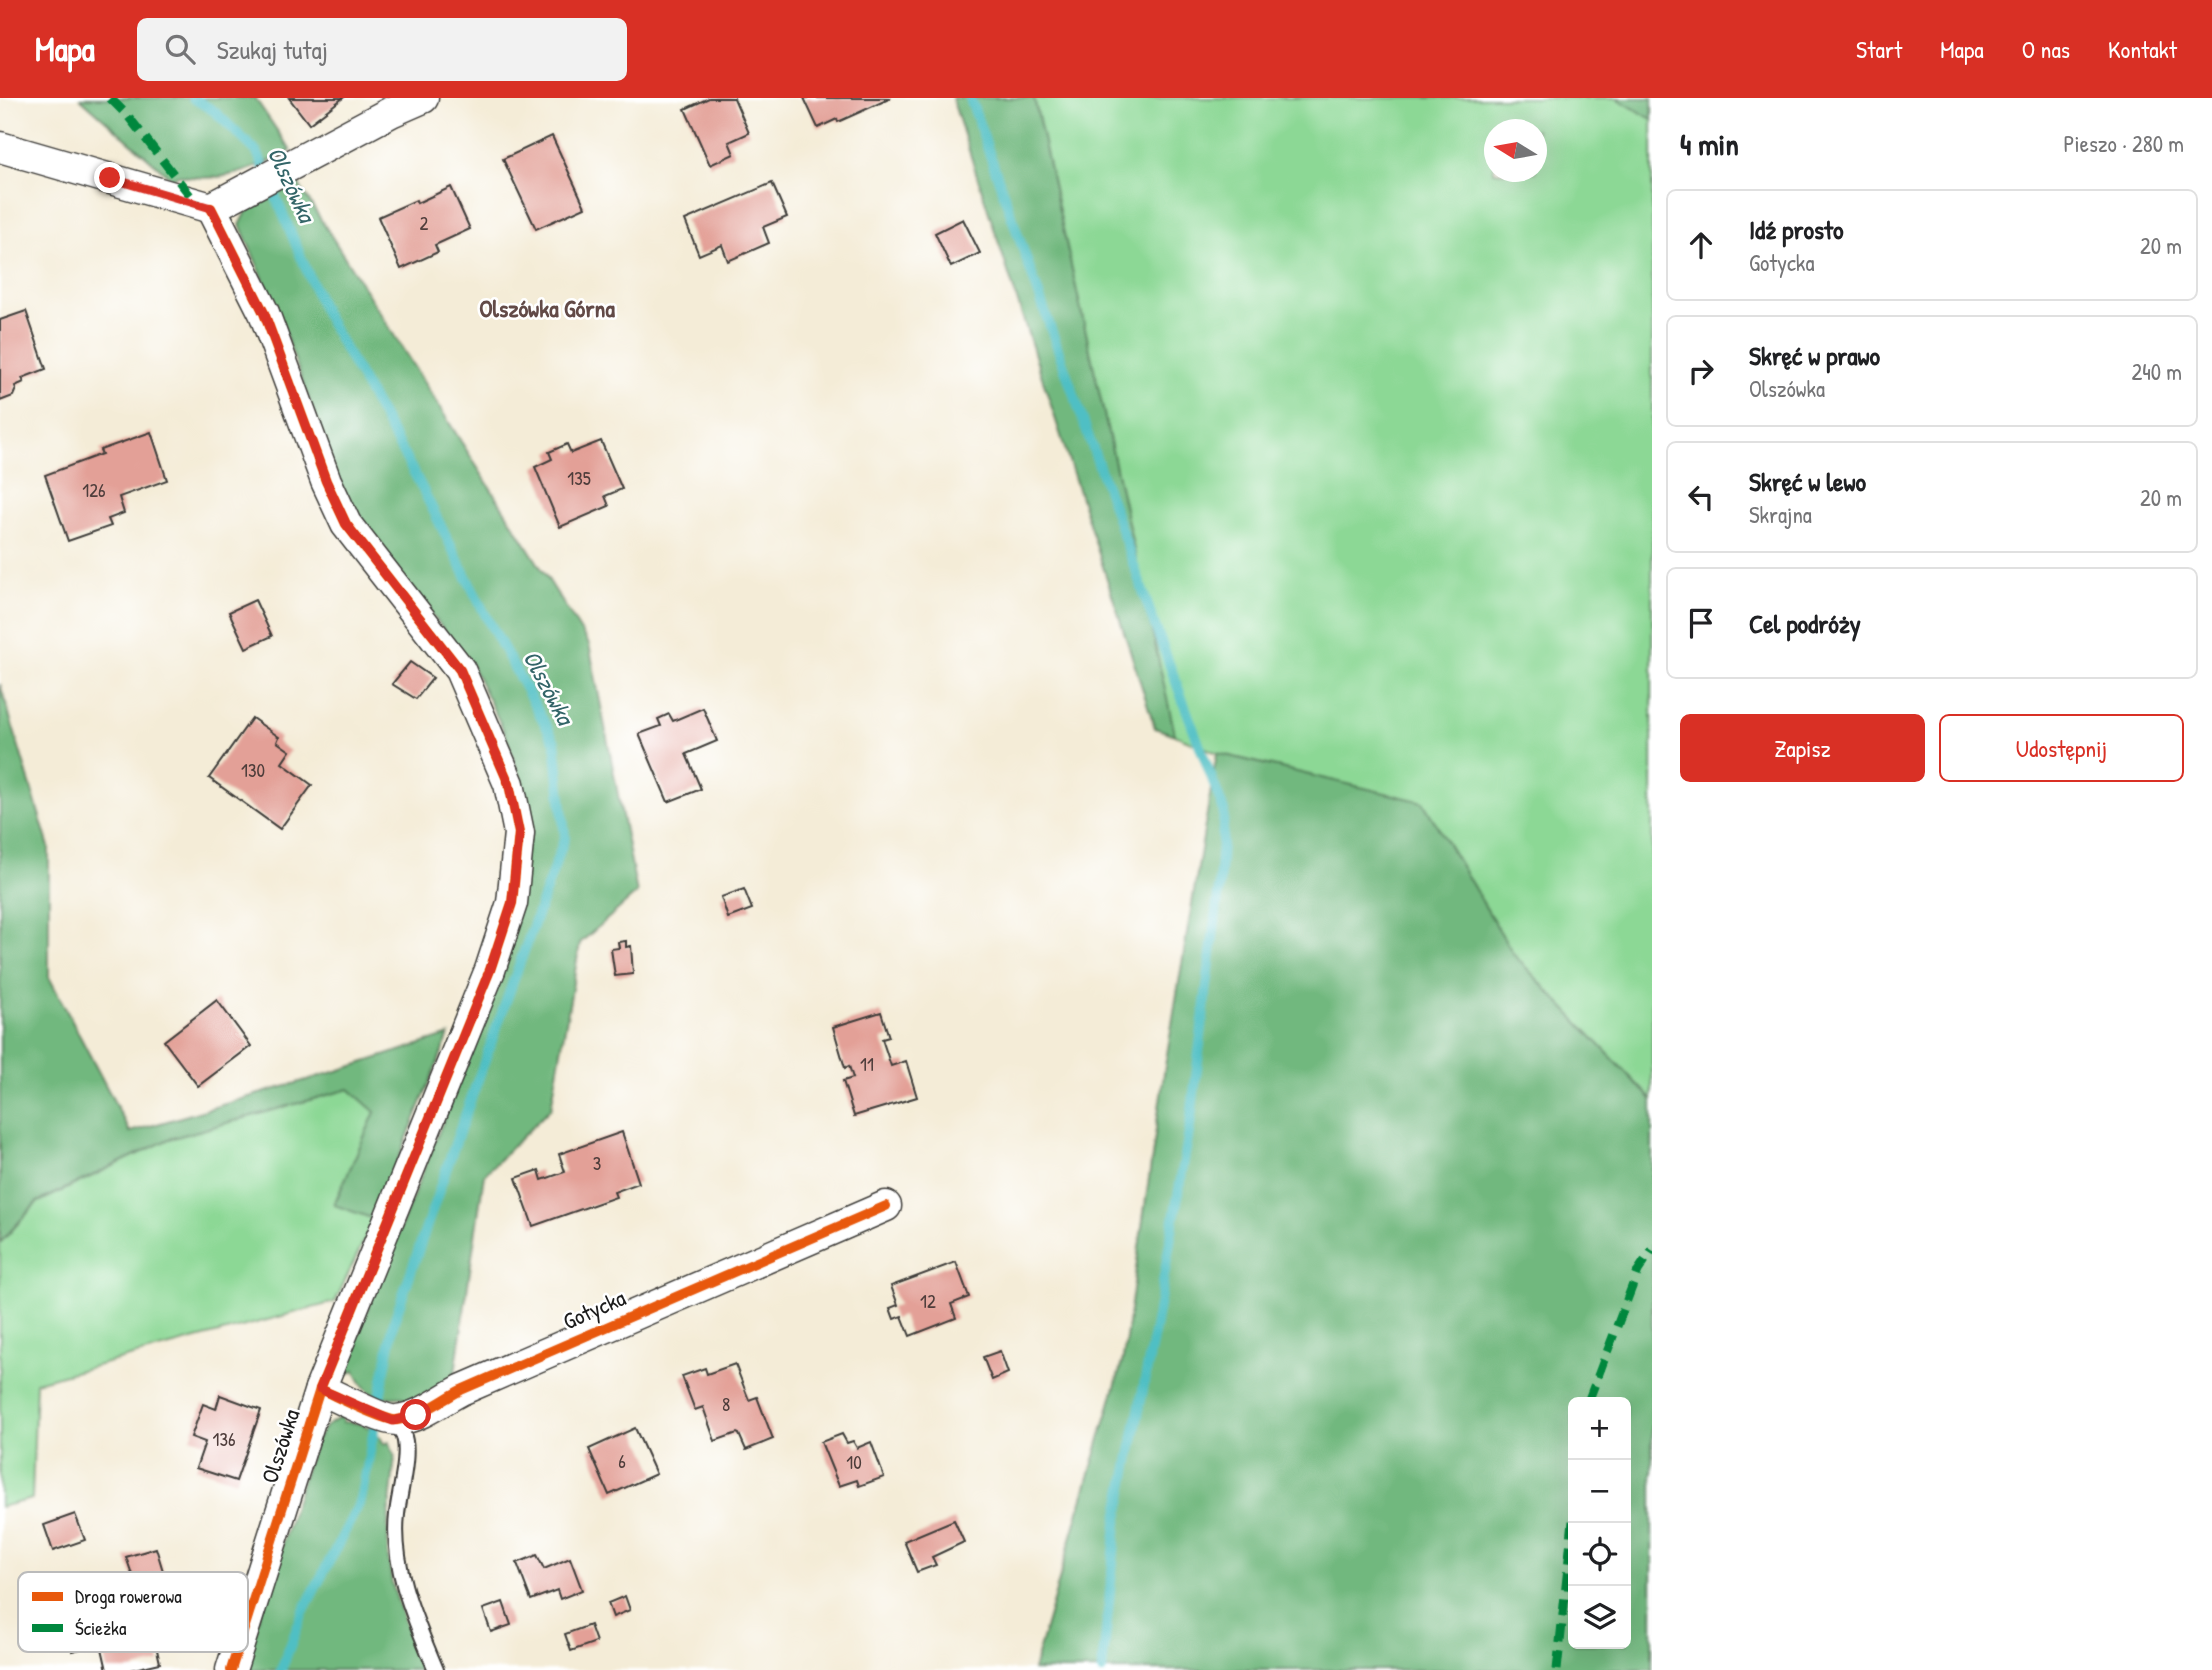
<!DOCTYPE html>
<html lang="pl">
<head>
<meta charset="utf-8">
<style>
  body { margin:0; font-family:"Patrick Hand",sans-serif; background:#f2f2f2; color:#202124 }
  .controls { position:absolute; right:21px; bottom:21px; display:grid; overflow:hidden; border-radius:10px; box-shadow:0 7px 28px #0002 }
  .controls button { width:63px; height:63px; display:grid; place-items:center; padding:0; border:0; border-bottom:2px solid #e0e0e0; background:#fff; color:#202124; font:35px sans-serif }
  .compass { position:absolute; left:1484px; top:21px; width:63px; height:63px; border-radius:50%; background:#fff; box-shadow:0 7px 28px #0002; rotate:281deg }
  .stop { position:absolute; width:21px; height:21px; margin:-16px; border:5px solid #d93025; border-radius:50%; background:#fff }
  .stop.end { background:#d93025; border-color:#fff; box-shadow:0 2px 7px #0008 }
  .list { margin:0; padding:0; list-style:none }
  h2 { display:flex; justify-content:space-between; align-items:center; height:91px; margin:0; padding:0 28px; font-size:30px }
  h2 small { font-size:23px; font-weight:400; color:#757577 }
  .list li { display:grid; grid-template-columns:46px 1fr auto; gap:21px; align-items:center; box-sizing:border-box; height:112px; margin:0 14px 14px; padding:0 14px; border:2px solid #e0e0e0; border-radius:10px }
  .list b { display:block; font-size:26px; white-space:nowrap }
  .list p { margin:0; font-size:23px; white-space:nowrap; color:#757577 }
  .list em { font-size:23px; font-style:normal; color:#757577 }
  .actions { display:flex; gap:14px; padding:21px 28px }
  .actions a { flex:1; padding:16px 0; border:2px solid #d93025; border-radius:10px; text-align:center; font-size:24px; color:#d93025 }
  .actions .main { background:#d93025; color:#fff }
  .icon { flex:none; width:38px; height:38px; fill:none; stroke:currentColor; stroke-width:2; stroke-linecap:round; stroke-linejoin:round }
  .map { position:relative; flex:none; width:1652px; height:1572px; overflow:hidden }
  header { display:flex; align-items:center; gap:42px; box-sizing:border-box; height:98px; padding:0 35px; background:#d93025; color:#fff }
  header strong { font-size:33px }
  nav { display:flex; gap:38px; margin-inline-start:auto; font-size:24px }
  .search { width:490px; height:63px; background:#f2f2f2; display:flex; align-items:center; gap:18px; box-sizing:border-box; padding:0 24px; border-radius:10px; color:#757577; font-size:26px }
  main { display:flex }
  aside { flex:1; background:#fff }
  .map>svg:first-child { display:block }
  .green { fill:#8cd895; stroke:#547a58; stroke-width:2; fill-rule:evenodd }
  .forest { fill:#71b87e; stroke:#466a4d; stroke-width:2; fill-rule:evenodd }
  .lines { fill:none; stroke-linecap:round; stroke-linejoin:round }
  .stream { stroke:#50bfc4; stroke-width:10 }
  .building { fill:#e3a097 }
  .service-casing { stroke:#3c3b38; stroke-width:18 }
  .minor-casing { stroke:#3c3b38; stroke-width:33 }
  .service { stroke:#fff; stroke-width:14 }
  .minor { stroke:#fff; stroke-width:30 }
  .quiet { stroke:#00873e; stroke-width:9; stroke-dasharray:18 9; stroke-linecap:butt }
  .cycleway-casing { stroke:#fff; stroke-width:15 }
  .cycleway { stroke:#e8590c; stroke-width:10 }
  .route { stroke:#d93025; stroke-width:9 }
  .labels { text-anchor:middle; dominant-baseline:central; stroke-width:5; stroke-linejoin:round; paint-order:stroke }
  .number-label { font-size:19px; fill:#4e3d3b }
  .street-label { font-size:23px; fill:#1c1c1c; stroke:#fff }
  .water-label { font-size:24px; font-style:italic; fill:#336568; stroke:#fff }
  .neighbourhood-label { font-size:24px; font-weight:bold; fill:#624a47; stroke:#fff }
  .key { fill:#fff; stroke:#bbb; stroke-width:2 }
  .key-label { font-size:19px; fill:#1c1c1c }
</style>
</head>
<body>
<header>
<strong>Mapa</strong>
<div class="search"><svg class="icon" aria-label="search" viewBox="0 0 24 24"><circle cx="10" cy="10" r="6"/><path d="M15 15l6 6"/></svg>Szukaj tutaj</div>
<nav><a>Start</a><a>Mapa</a><a>O nas</a><a>Kontakt</a></nav>
</header>
<main>
<div class="map">
<svg width="1652" height="1572" viewBox="0 0 1652 1572">
  <rect width="100%" height="100%" fill="#fff"/>
  <filter id="ink" filterUnits="userSpaceOnUse"><feTurbulence type="fractalNoise" baseFrequency=".0143" numOctaves="2"/><feDisplacementMap in="SourceGraphic" scale="14" xChannelSelector="R" yChannelSelector="G"/><feConvolveMatrix kernelMatrix="1 2 1 2 8 2 1 2 1" color-interpolation-filters="sRGB"/></filter>
  <filter id="wash" filterUnits="userSpaceOnUse"><feTurbulence type="fractalNoise" baseFrequency=".00686" numOctaves="4" result="noise"/><feDisplacementMap in="SourceGraphic" scale="28" xChannelSelector="R" yChannelSelector="G"/><feGaussianBlur stdDeviation="1.57" result="paint"/><feColorMatrix in="noise" values="0 0 0 0 0 0 0 0 0 0 0 0 0 0 0 0 0 1.4 0 .05"/><feComposite in="paint" operator="in"/></filter>
  <g filter="url(#wash)">
    <rect width="100%" height="100%" fill="#f4ecd7"/>
    <g class="green">
      <path d="M 1034,0 L 1616,0 L 1652,21 L 1652,1002 L 1514,857 L 1423,704 L 1217,655 L 1175,637 ZM 1494,32 L 1536,32 L 1536,74 L 1494,74 Z"/>
      <path d="M 349,991 L 376,1014 L 334,1106 L 374,1121 L 335,1204 L 36,1284 L 32,1401 L 0,1409 L 0,1145 L 37,1105 L 169,1041 Z"/>
    </g>
    <g class="forest">
      <path d="M 80,0 L 255,0 L 291,53 C 255,72 219,86 178,77 L 172,81 Z"/>
      <path d="M 952,0 L 1034,0 L 1175,637 L 1155,630 Z"/>
      <path d="M 1616,0 L 1652,0 L 1652,21 Z"/>
      <path d="M 294,79 L 589,546 L 637,795 L 580,845 L 551,1010 L 484,1077 L 454,1282 L 407,1306 L 403,1299 C 377,1301 365,1298 355,1273 L 349,1275 L 348,1261 L 501,878 L 522,684 L 504,633 L 472,568 L 356,419 L 337,379 L 276,210 L 240,127 L 248,111 Z"/>
      <path d="M 0,586 L 49,749 L 49,879 L 130,1034 L 337,973 L 449,937 L 374,1121 L 334,1107 L 375,1014 L 349,991 L 169,1041 L 37,1104 L 0,1145 Z"/>
      <path d="M 1217,655 L 1423,704 L 1514,857 L 1652,1002 L 1652,1572 L 1033,1572 L 1123,1261 L 1165,968 ZM 1573,1304 L 1626,1304 L 1626,1546 L 1573,1546 Z"/>
      <path d="M 342,1318 L 343,1324 C 362,1324 376,1329 384,1346 L 389,1344 L 395,1359 L 388,1426 L 388,1457 L 392,1485 L 404,1523 L 424,1572 L 242,1572 L 314,1345 L 325,1329 Z"/>
    </g>
    <g class="lines">
      <g class="stream">
        <path d="M 193,0 L 214,13 L 257,54 L 325,216 L 419,384 L 489,524 L 555,644 L 565,739 L 457,1040 L 394,1223 L 361,1402 L 303,1514 L 281,1572"/>
        <path d="M 970,0 L 1154,525 L 1224,713 L 1219,790 L 1190,1028 L 1156,1225 L 1117,1425 L 1102,1572"/>
      </g>
    </g>
    <g id="blocks">
      <g class="building">
        <path d="M 289,0 L 343,0 L 309,26 Z"/>
        <path d="M 709,0 L 734,0 L 749,35 L 729,44 L 734,56 L 710,67 L 685,11 Z"/>
        <path d="M 804,0 L 891,0 L 838,24 L 837,21 L 818,30 Z"/>
        <path d="M 552,38 L 585,109 L 536,131 L 503,61 Z"/>
        <path d="M 772,85 L 787,119 L 763,129 L 769,145 L 728,163 L 722,147 L 699,157 L 685,122 Z"/>
        <path d="M 451,89 L 470,131 L 435,147 L 438,154 L 401,171 L 378,119 L 416,102 L 417,105 Z"/>
        <path d="M 963,121 L 980,155 L 951,169 L 935,135 Z"/>
        <path d="M 26,213 L 46,271 L 22,280 L 24,284 L 15,288 L 16,291 L 13,298 L 0,303 L 0,222 Z"/>
        <path d="M 151,334 L 167,382 L 119,399 L 124,415 L 108,421 L 111,428 L 68,443 L 45,377 L 102,356 L 100,352 Z"/>
        <path d="M 601,343 L 622,391 L 605,398 L 609,408 L 560,429 L 535,369 L 552,361 L 549,354 L 567,346 L 571,355 Z"/>
        <path d="M 255,502 L 272,538 L 246,550 L 229,514 Z"/>
        <path d="M 410,564 L 433,580 L 416,601 L 392,586 Z"/>
        <path d="M 703,610 L 717,643 L 686,656 L 701,691 L 668,704 L 639,636 L 661,628 L 658,621 L 669,616 L 673,623 Z"/>
        <path d="M 252,620 L 279,639 L 277,644 L 290,653 L 282,665 L 312,687 L 280,731 L 209,680 Z"/>
        <path d="M 744,791 L 752,811 L 728,820 L 721,799 Z"/>
        <path d="M 626,843 L 626,849 L 631,848 L 633,876 L 615,878 L 611,851 L 619,850 L 618,844 Z"/>
        <path d="M 217,902 L 251,948 L 198,988 L 164,943 Z"/>
        <path d="M 881,914 L 889,939 L 882,941 L 891,968 L 906,963 L 917,999 L 854,1018 L 843,983 L 853,980 L 849,968 L 845,970 L 833,929 Z"/>
        <path d="M 622,1034 L 639,1085 L 614,1094 L 616,1099 L 533,1128 L 516,1080 L 539,1072 L 542,1082 L 565,1074 L 559,1056 Z"/>
        <path d="M 956,1164 L 969,1199 L 951,1206 L 956,1220 L 910,1238 L 902,1218 L 894,1221 L 890,1210 L 898,1207 L 891,1188 Z"/>
        <path d="M 1000,1253 L 1008,1275 L 992,1282 L 983,1259 Z"/>
        <path d="M 735,1266 L 749,1302 L 757,1299 L 773,1341 L 746,1352 L 739,1336 L 737,1335 L 715,1343 L 703,1309 L 695,1312 L 682,1278 L 705,1270 L 707,1276 Z"/>
        <path d="M 220,1297 L 261,1312 L 236,1383 L 196,1370 L 205,1344 L 191,1339 L 203,1306 L 216,1311 Z"/>
        <path d="M 635,1330 L 656,1376 L 609,1397 L 589,1351 Z"/>
        <path d="M 842,1336 L 847,1345 L 853,1343 L 857,1350 L 871,1344 L 884,1379 L 859,1388 L 857,1382 L 839,1388 L 821,1344 Z"/>
        <path d="M 75,1416 L 85,1442 L 53,1453 L 44,1427 Z"/>
        <path d="M 954,1422 L 964,1444 L 932,1459 L 936,1467 L 917,1474 L 904,1443 Z"/>
        <path d="M 156,1450 L 163,1473 L 134,1482 L 126,1459 Z"/>
        <path d="M 537,1457 L 544,1471 L 570,1460 L 582,1492 L 560,1501 L 557,1492 L 531,1502 L 517,1465 Z"/>
        <path d="M 625,1498 L 630,1512 L 613,1519 L 608,1505 Z"/>
        <path d="M 144,1501 L 150,1523 L 156,1522 L 160,1541 L 155,1543 L 160,1565 L 130,1572 L 107,1572 L 101,1546 L 72,1553 L 64,1521 Z"/>
        <path d="M 503,1504 L 511,1527 L 491,1534 L 483,1511 Z"/>
        <path d="M 590,1527 L 596,1544 L 571,1553 L 565,1536 Z"/>
      </g>
    </g>
  </g>
  <g filter="url(#ink)">
    <use href="#blocks" fill-opacity="0" stroke="#3c3b38" stroke-width="2"/>
    <g class="lines">
      <g class="service-casing">
        <path id="service" d="M 393,1323 C 396,1327 401,1332 403,1336 C 411,1354 399,1396 397,1416 C 391,1471 416,1523 436,1572"/>
      </g>
      <g class="minor-casing">
        <g id="minor">
          <path d="M 0,49 L 211,110 L 391,14 L 423,0"/>
          <path d="M 211,110 L 264,215 L 326,383 L 346,426 L 460,572 L 509,686 L 519,735 L 512,805 L 490,872 L 320,1291 L 231,1572"/>
          <path d="M 320,1291 C 334,1297 385,1324 397,1322 C 421,1319 440,1303 461,1292 L 886,1108"/>
        </g>
      </g>
      <use href="#service" class="service"/>
      <use href="#minor" class="minor"/>
      <g class="quiet">
        <path d="M 110,0 L 128,18 L 196,105"/>
        <path d="M 1588,1304 L 1638,1173 L 1652,1152"/>
        <path d="M 1557,1572 L 1573,1423"/>
      </g>
      <g class="cycleway-casing">
        <g id="cycleway">
          <path d="M 211,110 L 264,215 L 326,383 L 346,426 L 460,572 L 509,686 L 519,735 L 512,805 L 490,872 L 320,1291 L 231,1572"/>
          <path d="M 320,1291 C 334,1297 385,1324 397,1322 C 421,1319 440,1303 461,1292 L 886,1108"/>
        </g>
      </g>
      <use href="#cycleway" class="cycleway"/>
    </g>
  </g>
  <g class="lines" filter="url(#ink)">
    <path class="route" d="M 110,80 L 211,110 L 264,215 L 326,383 L 346,426 L 460,572 L 509,686 L 519,735 L 512,805 L 490,872 L 320,1291 L 393,1323 L 416,1317"/>
  </g>
  <g class="labels">
    <g class="number-label">
      <text x="424" y="125">2</text>
      <text x="579" y="380">135</text>
      <text x="94" y="392">126</text>
      <text x="253" y="672">130</text>
      <text x="867" y="966">11</text>
      <text x="597" y="1065">3</text>
      <text x="928" y="1203">12</text>
      <text x="726" y="1306">8</text>
      <text x="224" y="1341">136</text>
      <text x="622" y="1363">6</text>
      <text x="854" y="1364">10</text>
    </g>
    <g class="street-label">
      <text transform="translate(594 1211) rotate(-24)">Gotycka</text>
      <text transform="translate(280 1348) rotate(-72)">Olszówka</text>
    </g>
    <g class="water-label">
      <text transform="translate(292 86) rotate(65)">Olszówka</text>
      <text transform="translate(549 589) rotate(62)">Olszówka</text>
    </g>
    <g class="neighbourhood-label">
      <text x="547" y="210">Olszówka Górna</text>
    </g>
  </g>
  <rect x="18" y="1474" width="230" height="80" rx="10" class="key"/>
  <rect x="32" y="1494" width="31" height="9" fill="#e8590c"/>
  <rect x="32" y="1526" width="31" height="8" fill="#00873e"/>
  <g class="key-label">
    <text x="75" y="1505">Droga rowerowa</text>
    <text x="75" y="1537">Ścieżka</text>
  </g>
</svg>
<div class="controls">
<button>+</button>
<button>−</button>
<button><svg class="icon" aria-label="locate" viewBox="0 0 24 24"><circle cx="12" cy="12" r="6"/><path d="M12 2v4M12 18v4M2 12h4M18 12h4"/></svg></button>
<button><svg class="icon" aria-label="layers" viewBox="0 0 24 24"><path d="M12 4l9 5-9 5-9-5zM3 14l9 5 9-5"/></svg></button>
</div>
<svg class="compass" viewBox="-18 -18 36 36"><path d="M0-13l5 13h-10z" fill="#e53935"/><path d="M0 13l5-13h-10z" fill="#757577"/></svg>
<div class="stop" style="left:416px;top:1317px"></div>
<div class="stop end" style="left:110px;top:80px"></div>
</div>
<aside>
<h2>4 min<small>Pieszo · 280 m</small></h2>
<ul class="list">
<li><svg class="icon" aria-label="ahead" viewBox="0 0 24 24"><path d="M12 20V5M6 11l6-6 6 6"/></svg><div><b>Idź prosto</b><p>Gotycka</p></div><em>20 m</em></li>
<li><svg class="icon" aria-label="right" viewBox="0 0 24 24"><path d="M7 20v-9h11M14 6l5 5-5 5"/></svg><div><b>Skręć w prawo</b><p>Olszówka</p></div><em>240 m</em></li>
<li><svg class="icon" aria-label="left" viewBox="0 0 24 24"><path d="M17 20v-9H6M10 6l-5 5 5 5"/></svg><div><b>Skręć w lewo</b><p>Skrajna</p></div><em>20 m</em></li>
<li><svg class="icon" aria-label="arrive" viewBox="0 0 24 24"><path d="M6 21V4h12l-3 4 3 4H6"/></svg><div><b>Cel podróży</b></div></li>
</ul>
<div class="actions"><a class="main">Zapisz</a><a>Udostępnij</a></div>
</aside>
</main>
</body>
</html>
